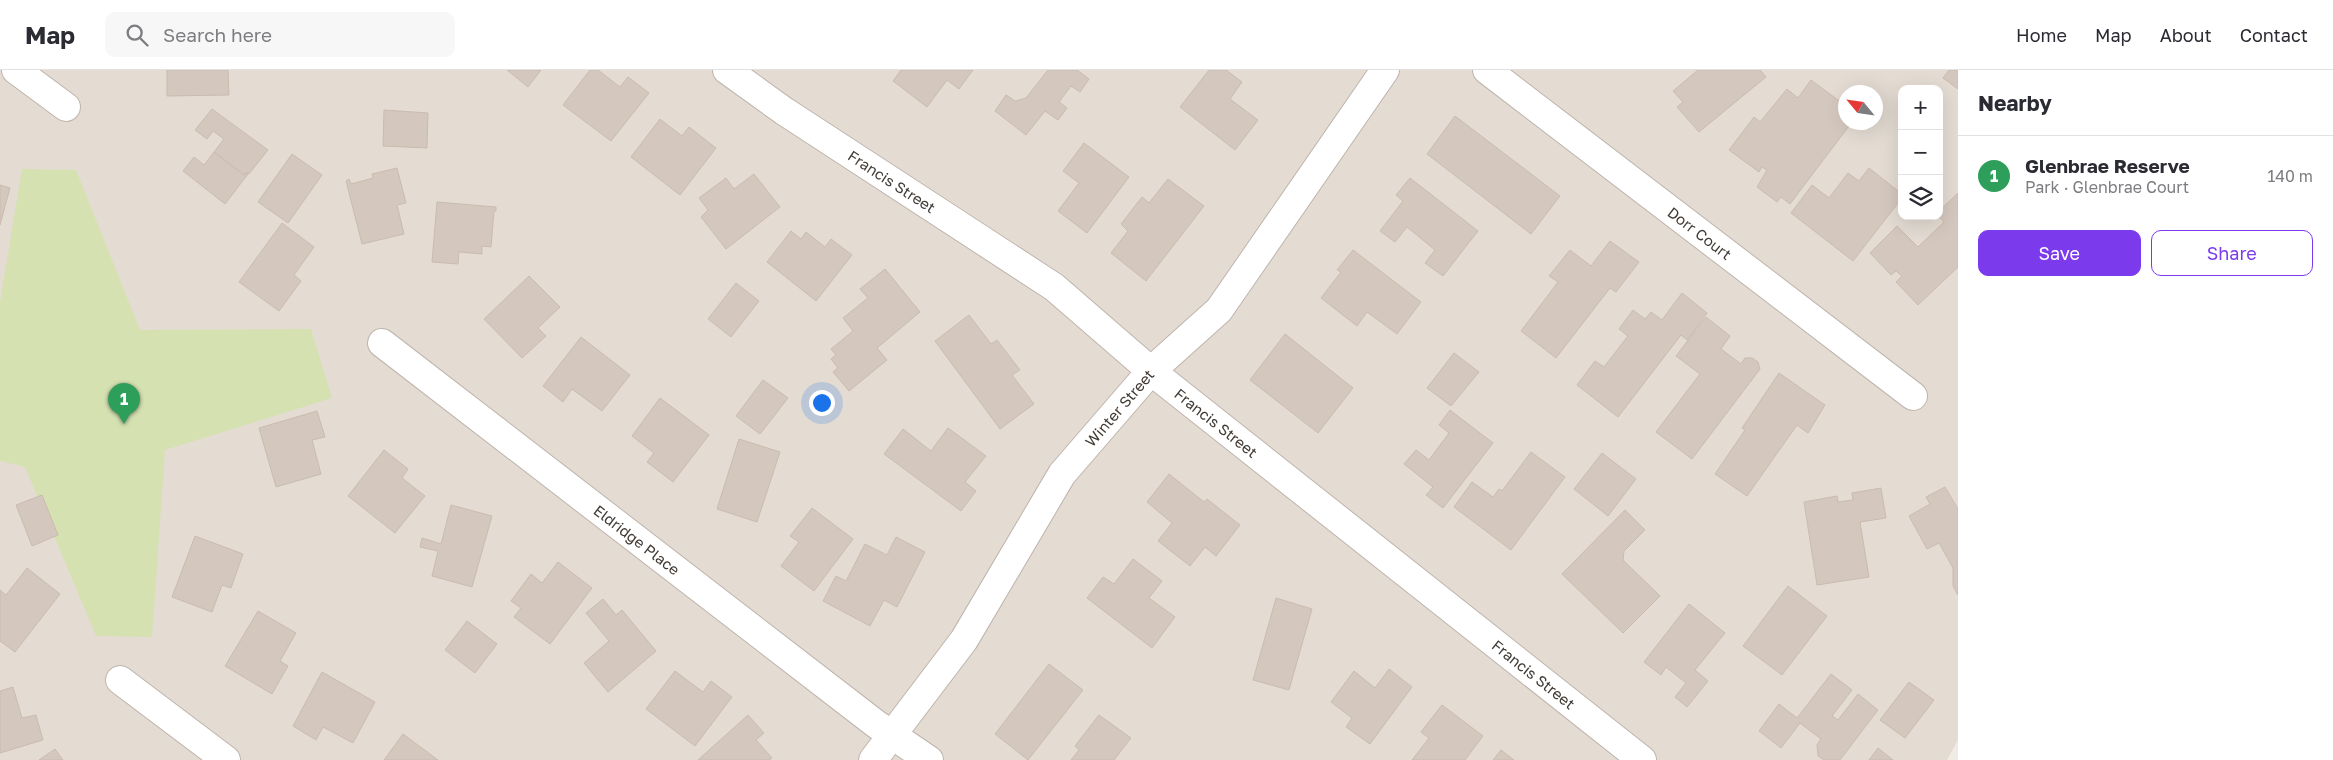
<!DOCTYPE html>
<html lang="en">
<head>
<meta charset="utf-8">
<style>
  body { margin:0; font-family:"Golos Text",sans-serif; background:#f7f7f7; color:#2b2b33 }
  .controls { position:absolute; right:15px; top:15px; display:grid; overflow:hidden; border-radius:10px; box-shadow:0 5px 20px #0002 }
  .controls button { width:45px; height:45px; display:grid; place-items:center; padding:0; border:0; border-bottom:1px solid #e1e1e2; background:#fff; color:#2b2b33; font:25px sans-serif }
  .compass { position:absolute; left:1838px; top:15px; width:45px; height:45px; border-radius:50%; background:#fff; box-shadow:0 5px 20px #0002; rotate:299deg }
  .you { position:absolute; left:821px; top:332px; width:18px; height:18px; margin:-12px; border:4px solid #fff; border-radius:50%; background:#1a73e8; box-shadow:0 0 0 8px #1a73e833 }
  .badge { display:grid; place-items:center; width:32px; height:32px; border-radius:50%; background:#7c3aed; color:#fff; font-size:16px; font-weight:700 }
  .pin { position:absolute; translate:-50% -41px; filter:drop-shadow(0 1px 2px #0008) }
  .pin::after { content:''; position:absolute; top:26px; width:18px; height:15px; background:inherit; clip-path:polygon(0 0,100% 0,50% 100%) }
  .list { margin:0; padding:0; list-style:none }
  h2 { display:flex; justify-content:space-between; align-items:center; height:65px; margin:0; padding:0 20px; font-size:21px }
  h2 small { font-size:16px; font-weight:400; color:#7c7c81 }
  .list li { display:grid; grid-template-columns:32px 1fr auto; gap:15px; align-items:center; box-sizing:border-box; height:80px; padding:0 20px; border-top:1px solid #e1e1e2 }
  .list b { display:block; font-size:19px; white-space:nowrap }
  .list p { margin:0; font-size:16px; white-space:nowrap; color:#7c7c81 }
  .list em { font-size:16px; font-style:normal; color:#7c7c81 }
  .actions { display:flex; gap:10px; padding:15px 20px }
  .actions a { flex:1; padding:11px 0; border:1px solid #7c3aed; border-radius:10px; text-align:center; font-size:18px; color:#7c3aed }
  .actions .main { background:#7c3aed; color:#fff }
  .icon { flex:none; width:28px; height:28px; fill:none; stroke:currentColor; stroke-width:2; stroke-linecap:round; stroke-linejoin:round }
  .map { position:relative; flex:none; width:1958px; height:690px; overflow:hidden }
  header { display:flex; align-items:center; gap:30px; box-sizing:border-box; height:70px; padding:0 25px; background:#fff; border-bottom:1px solid #e1e1e2 }
  header strong { font-size:24px }
  nav { display:flex; gap:28px; margin-inline-start:auto; font-size:18px }
  .search { width:350px; height:45px; background:#f7f7f7; display:flex; align-items:center; gap:12px; box-sizing:border-box; padding:0 18px; border-radius:10px; color:#7c7c81; font-size:19px }
  main { display:flex }
  aside { flex:1; background:#fff }
  .map>svg:first-child { display:block }
  .residential { fill:#e4dcd3; fill-rule:evenodd }
  .green { fill:#d5e1b1 }
  .building { fill:#d4c7be; stroke:#cbbbaf }
  .lines { fill:none; stroke-linecap:round; stroke-linejoin:round }
  .minor-casing { stroke:#beb4ac; stroke-width:30 }
  .minor { stroke:#fff; stroke-width:28 }
  .labels { text-anchor:middle; dominant-baseline:central; stroke-width:4.5; stroke-linejoin:round; paint-order:stroke }
  .street-label { font-size:15px; fill:#423b35; stroke:#fff }
</style>
</head>
<body>
<header>
<strong>Map</strong>
<div class="search"><svg class="icon" aria-label="search" viewBox="0 0 24 24"><circle cx="10" cy="10" r="6"/><path d="M15 15l6 6"/></svg>Search here</div>
<nav><a>Home</a><a>Map</a><a>About</a><a>Contact</a></nav>
</header>
<main>
<div class="map">
<svg width="1958" height="690" viewBox="0 0 1958 690">
  <rect width="100%" height="100%" fill="#f1ebe5"/>
  <path class="residential" d="M 0,0 L 1958,0 L 1958,670 L 1947,690 L 0,690 ZM 1902,19 L 1939,19 L 1939,146 L 1902,146 ZM 1846,22 L 1876,22 L 1876,52 L 1846,52 Z"/>
  <path class="green" d="M 22,99 L 76,100 L 140,260 L 311,259 L 332,328 L 165,380 L 152,567 L 96,566 L 25,397 L 0,391 L 0,232 Z"/>
  <g class="building">
    <path d="M 167,0 L 228,0 L 229,25 L 167,26 Z"/>
    <path d="M 507,0 L 541,0 L 528,17 Z"/>
    <path d="M 590,0 L 598,0 L 620,17 L 628,7 L 649,23 L 611,71 L 563,35 Z"/>
    <path d="M 901,0 L 973,0 L 959,19 L 947,10 L 927,37 L 893,11 Z"/>
    <path d="M 1048,0 L 1077,0 L 1089,9 L 1080,22 L 1071,16 L 1059,32 L 1067,38 L 1058,50 L 1045,41 L 1026,65 L 995,41 L 1006,25 L 1015,31 L 1026,28 Z"/>
    <path d="M 1209,0 L 1226,0 L 1242,12 L 1230,29 L 1258,50 L 1235,80 L 1180,37 Z"/>
    <path d="M 1698,0 L 1760,0 L 1766,7 L 1699,62 L 1677,37 L 1683,32 L 1673,21 Z"/>
    <path d="M 1949,0 L 1958,0 L 1958,19 L 1943,8 Z"/>
    <path d="M 1811,10 L 1846,36 L 1846,52 L 1852,52 L 1790,134 L 1781,127 L 1777,132 L 1757,117 L 1767,100 L 1762,97 L 1759,102 L 1729,80 L 1754,47 L 1760,52 L 1787,19 L 1798,28 Z"/>
    <path d="M 212,39 L 268,80 L 249,104 L 246,102 L 244,105 L 214,82 L 224,69 L 213,61 L 207,69 L 195,60 Z"/>
    <path d="M 384,40 L 428,43 L 427,78 L 383,76 Z"/>
    <path d="M 1455,46 L 1560,126 L 1531,164 L 1427,84 Z"/>
    <path d="M 660,49 L 682,66 L 689,57 L 716,78 L 680,125 L 631,87 Z"/>
    <path d="M 1084,73 L 1129,107 L 1087,163 L 1058,141 L 1079,113 L 1063,101 Z"/>
    <path d="M 214,82 L 244,105 L 246,103 L 248,104 L 225,134 L 183,101 L 194,87 L 204,95 Z"/>
    <path d="M 292,84 L 322,105 L 288,153 L 258,132 Z"/>
    <path d="M 397,98 L 406,133 L 397,135 L 404,164 L 362,174 L 346,111 L 349,109 L 351,114 L 373,108 L 372,104 Z"/>
    <path d="M 1869,98 L 1902,124 L 1902,128 L 1853,191 L 1791,143 L 1812,115 L 1829,128 L 1848,103 L 1859,111 Z"/>
    <path d="M 754,104 L 780,137 L 726,179 L 701,147 L 708,140 L 699,128 L 726,108 L 734,119 Z"/>
    <path d="M 1410,108 L 1478,161 L 1443,206 L 1425,193 L 1435,180 L 1407,157 L 1395,172 L 1380,161 L 1403,131 L 1396,125 Z"/>
    <path d="M 1168,109 L 1204,136 L 1146,211 L 1111,183 L 1128,161 L 1121,154 L 1142,127 L 1149,133 Z"/>
    <path d="M 0,115 L 10,118 L 0,155 Z"/>
    <path d="M 1958,123 L 1958,197 L 1918,235 L 1896,212 L 1902,206 L 1896,201 L 1891,205 L 1870,183 L 1897,156 L 1918,177 L 1944,152 L 1938,146 L 1939,141 Z"/>
    <path d="M 437,132 L 496,137 L 496,141 L 494,141 L 491,177 L 482,176 L 482,184 L 459,182 L 458,194 L 432,192 Z"/>
    <path d="M 282,153 L 314,177 L 294,205 L 301,211 L 279,241 L 239,212 Z"/>
    <path d="M 791,161 L 801,169 L 806,162 L 825,177 L 831,169 L 852,185 L 816,231 L 767,192 Z"/>
    <path d="M 1610,171 L 1639,192 L 1616,222 L 1610,218 L 1556,288 L 1521,261 L 1558,212 L 1549,206 L 1570,180 L 1591,196 Z"/>
    <path d="M 1353,180 L 1421,232 L 1397,264 L 1367,242 L 1357,256 L 1321,228 L 1341,202 L 1337,200 Z"/>
    <path d="M 885,199 L 920,242 L 877,278 L 887,290 L 849,321 L 833,302 L 838,298 L 831,289 L 836,285 L 831,279 L 853,261 L 843,248 L 868,228 L 860,219 Z"/>
    <path d="M 529,206 L 560,237 L 538,258 L 546,266 L 522,288 L 484,249 Z"/>
    <path d="M 736,213 L 759,231 L 731,267 L 708,249 Z"/>
    <path d="M 1682,223 L 1707,243 L 1687,270 L 1681,265 L 1618,347 L 1577,315 L 1595,291 L 1604,297 L 1628,266 L 1619,259 L 1633,240 L 1645,249 L 1651,242 L 1662,250 Z"/>
    <path d="M 969,245 L 991,274 L 997,270 L 1020,300 L 1012,305 L 1034,334 L 1000,359 L 935,271 Z"/>
    <path d="M 1706,247 L 1730,266 L 1721,279 L 1741,294 L 1745,288 L 1752,288 L 1758,292 L 1760,299 L 1692,389 L 1656,362 L 1700,304 L 1676,286 Z"/>
    <path d="M 1285,264 L 1353,318 L 1318,363 L 1250,310 Z"/>
    <path d="M 581,267 L 630,305 L 602,341 L 572,319 L 563,332 L 543,316 Z"/>
    <path d="M 1454,283 L 1479,302 L 1451,336 L 1427,318 Z"/>
    <path d="M 1779,303 L 1825,335 L 1808,363 L 1797,355 L 1747,426 L 1715,404 L 1745,360 L 1742,358 Z"/>
    <path d="M 763,310 L 788,328 L 760,364 L 736,346 Z"/>
    <path d="M 660,328 L 709,365 L 673,412 L 647,392 L 654,383 L 632,366 Z"/>
    <path d="M 1450,340 L 1493,373 L 1443,438 L 1426,425 L 1433,417 L 1404,394 L 1416,380 L 1429,390 L 1449,363 L 1439,355 Z"/>
    <path d="M 317,341 L 325,367 L 312,370 L 321,404 L 276,417 L 259,358 Z"/>
    <path d="M 948,358 L 986,386 L 965,412 L 976,421 L 961,441 L 884,384 L 903,359 L 931,381 Z"/>
    <path d="M 739,369 L 780,382 L 757,452 L 717,439 Z"/>
    <path d="M 384,380 L 408,399 L 402,408 L 425,426 L 395,463 L 348,426 Z"/>
    <path d="M 1531,382 L 1565,407 L 1511,480 L 1454,437 L 1472,412 L 1493,427 L 1499,419 L 1502,421 Z"/>
    <path d="M 1602,383 L 1636,409 L 1608,446 L 1574,419 Z"/>
    <path d="M 1169,404 L 1204,432 L 1207,429 L 1240,455 L 1216,486 L 1205,477 L 1190,496 L 1158,471 L 1172,453 L 1147,432 Z"/>
    <path d="M 1945,417 L 1958,439 L 1958,525 L 1953,516 L 1953,498 L 1939,473 L 1927,479 L 1909,446 L 1930,434 L 1926,427 Z"/>
    <path d="M 1881,418 L 1886,448 L 1860,452 L 1869,507 L 1817,515 L 1804,432 L 1837,426 L 1838,432 L 1853,430 L 1852,423 Z"/>
    <path d="M 42,425 L 58,465 L 32,476 L 16,435 Z"/>
    <path d="M 451,435 L 492,446 L 472,517 L 432,506 L 438,481 L 420,477 L 422,468 L 441,474 Z"/>
    <path d="M 812,438 L 853,469 L 814,521 L 781,496 L 799,472 L 790,466 Z"/>
    <path d="M 1625,440 L 1645,460 L 1624,481 L 1623,490 L 1660,526 L 1623,563 L 1562,504 Z"/>
    <path d="M 195,466 L 243,484 L 231,518 L 222,515 L 212,542 L 172,527 Z"/>
    <path d="M 896,467 L 925,482 L 897,537 L 884,530 L 870,556 L 823,531 L 836,506 L 846,511 L 865,474 L 887,485 Z"/>
    <path d="M 1133,489 L 1162,511 L 1149,528 L 1175,547 L 1152,578 L 1087,528 L 1103,507 L 1114,514 Z"/>
    <path d="M 558,492 L 592,518 L 550,574 L 514,547 L 521,538 L 511,531 L 531,504 L 542,513 Z"/>
    <path d="M 27,498 L 60,524 L 15,582 L 0,571 L 0,520 L 6,525 Z"/>
    <path d="M 1788,516 L 1827,546 L 1782,605 L 1743,576 Z"/>
    <path d="M 1276,528 L 1312,539 L 1289,620 L 1253,610 Z"/>
    <path d="M 603,529 L 616,545 L 622,540 L 656,581 L 608,622 L 584,593 L 609,571 L 586,543 Z"/>
    <path d="M 1689,534 L 1725,563 L 1695,600 L 1708,611 L 1687,637 L 1675,627 L 1686,613 L 1666,597 L 1661,605 L 1644,592 Z"/>
    <path d="M 258,541 L 296,563 L 280,591 L 288,596 L 272,624 L 225,596 Z"/>
    <path d="M 467,551 L 497,574 L 475,603 L 445,580 Z"/>
    <path d="M 1049,594 L 1083,620 L 1028,690 L 995,664 Z"/>
    <path d="M 1389,599 L 1412,617 L 1370,674 L 1346,657 L 1352,648 L 1331,632 L 1354,601 L 1375,618 Z"/>
    <path d="M 675,601 L 703,622 L 711,611 L 732,627 L 695,676 L 646,639 Z"/>
    <path d="M 322,602 L 375,632 L 353,673 L 323,657 L 316,670 L 293,656 Z"/>
    <path d="M 1831,604 L 1852,620 L 1832,646 L 1838,650 L 1858,624 L 1878,640 L 1840,690 L 1824,690 L 1818,686 L 1817,675 L 1821,669 L 1800,653 L 1781,678 L 1759,661 L 1779,634 L 1797,648 Z"/>
    <path d="M 1909,612 L 1934,630 L 1905,668 L 1880,650 Z"/>
    <path d="M 13,617 L 22,648 L 36,645 L 43,670 L 0,683 L 0,621 Z"/>
    <path d="M 1442,635 L 1483,666 L 1465,690 L 1412,690 L 1429,668 L 1421,662 Z"/>
    <path d="M 748,645 L 764,663 L 756,670 L 772,688 L 769,690 L 698,690 Z"/>
    <path d="M 1099,645 L 1131,668 L 1114,690 L 1071,690 L 1079,680 L 1075,676 Z"/>
    <path d="M 403,664 L 438,690 L 384,690 Z"/>
    <path d="M 1878,678 L 1893,690 L 1869,690 Z"/>
    <path d="M 55,679 L 63,690 L 39,690 Z"/>
    <path d="M 1501,680 L 1514,690 L 1493,690 Z"/>
  </g>
  <g class="lines">
    <g class="minor-casing">
      <g id="minor">
        <path d="M 16,0 L 66,37"/>
        <path id="s1" d="M 727,0 L 784,41 L 1054,217 L 1151,301 L 1642,690"/>
        <path id="s2" d="M 1487,0 L 1913,326"/>
        <path id="s3" d="M 382,273 L 876,654 L 929,690"/>
        <path d="M 120,610 L 226,690"/>
        <path id="s4" d="M 873,690 L 964,570 L 1062,404 L 1151,301 L 1219,240 L 1385,0"/>
      </g>
    </g>
    <use href="#minor" class="minor"/>
  </g>
  <g class="labels">
    <g class="street-label">
      <text stroke="none"><textPath href="#s1" startOffset="199">Francis Street</textPath></text>
      <text stroke="none"><textPath href="#s2" startOffset="268">Dorr Court</textPath></text>
      <text stroke="none"><textPath href="#s4" startOffset="431">Winter Street</textPath></text>
      <text stroke="none"><textPath href="#s1" startOffset="604">Francis Street</textPath></text>
      <text stroke="none"><textPath href="#s3" startOffset="322">Eldridge Place</textPath></text>
      <text stroke="none"><textPath href="#s1" startOffset="1009">Francis Street</textPath></text>
    </g>
  </g>
</svg>
<div class="controls">
<button>+</button>
<button>−</button>
<button><svg class="icon" aria-label="layers" viewBox="0 0 24 24"><path d="M12 4l9 5-9 5-9-5zM3 14l9 5 9-5"/></svg></button>
</div>
<svg class="compass" viewBox="-18 -18 36 36"><path d="M0-13l5 13h-10z" fill="#e53935"/><path d="M0 13l5-13h-10z" fill="#7c7c81"/></svg>
<div class="you"></div>
<div class="pin badge" style="left:124px;top:354px;background:#2e9e5b">1</div>
</div>
<aside>
<h2>Nearby<small></small></h2>
<ul class="list">
<li><span class="badge" style="background:#2e9e5b">1</span><div><b>Glenbrae Reserve</b><p>Park · Glenbrae Court</p></div><em>140 m</em></li>
</ul>
<div class="actions"><a class="main">Save</a><a>Share</a></div>
</aside>
</main>
</body>
</html>
